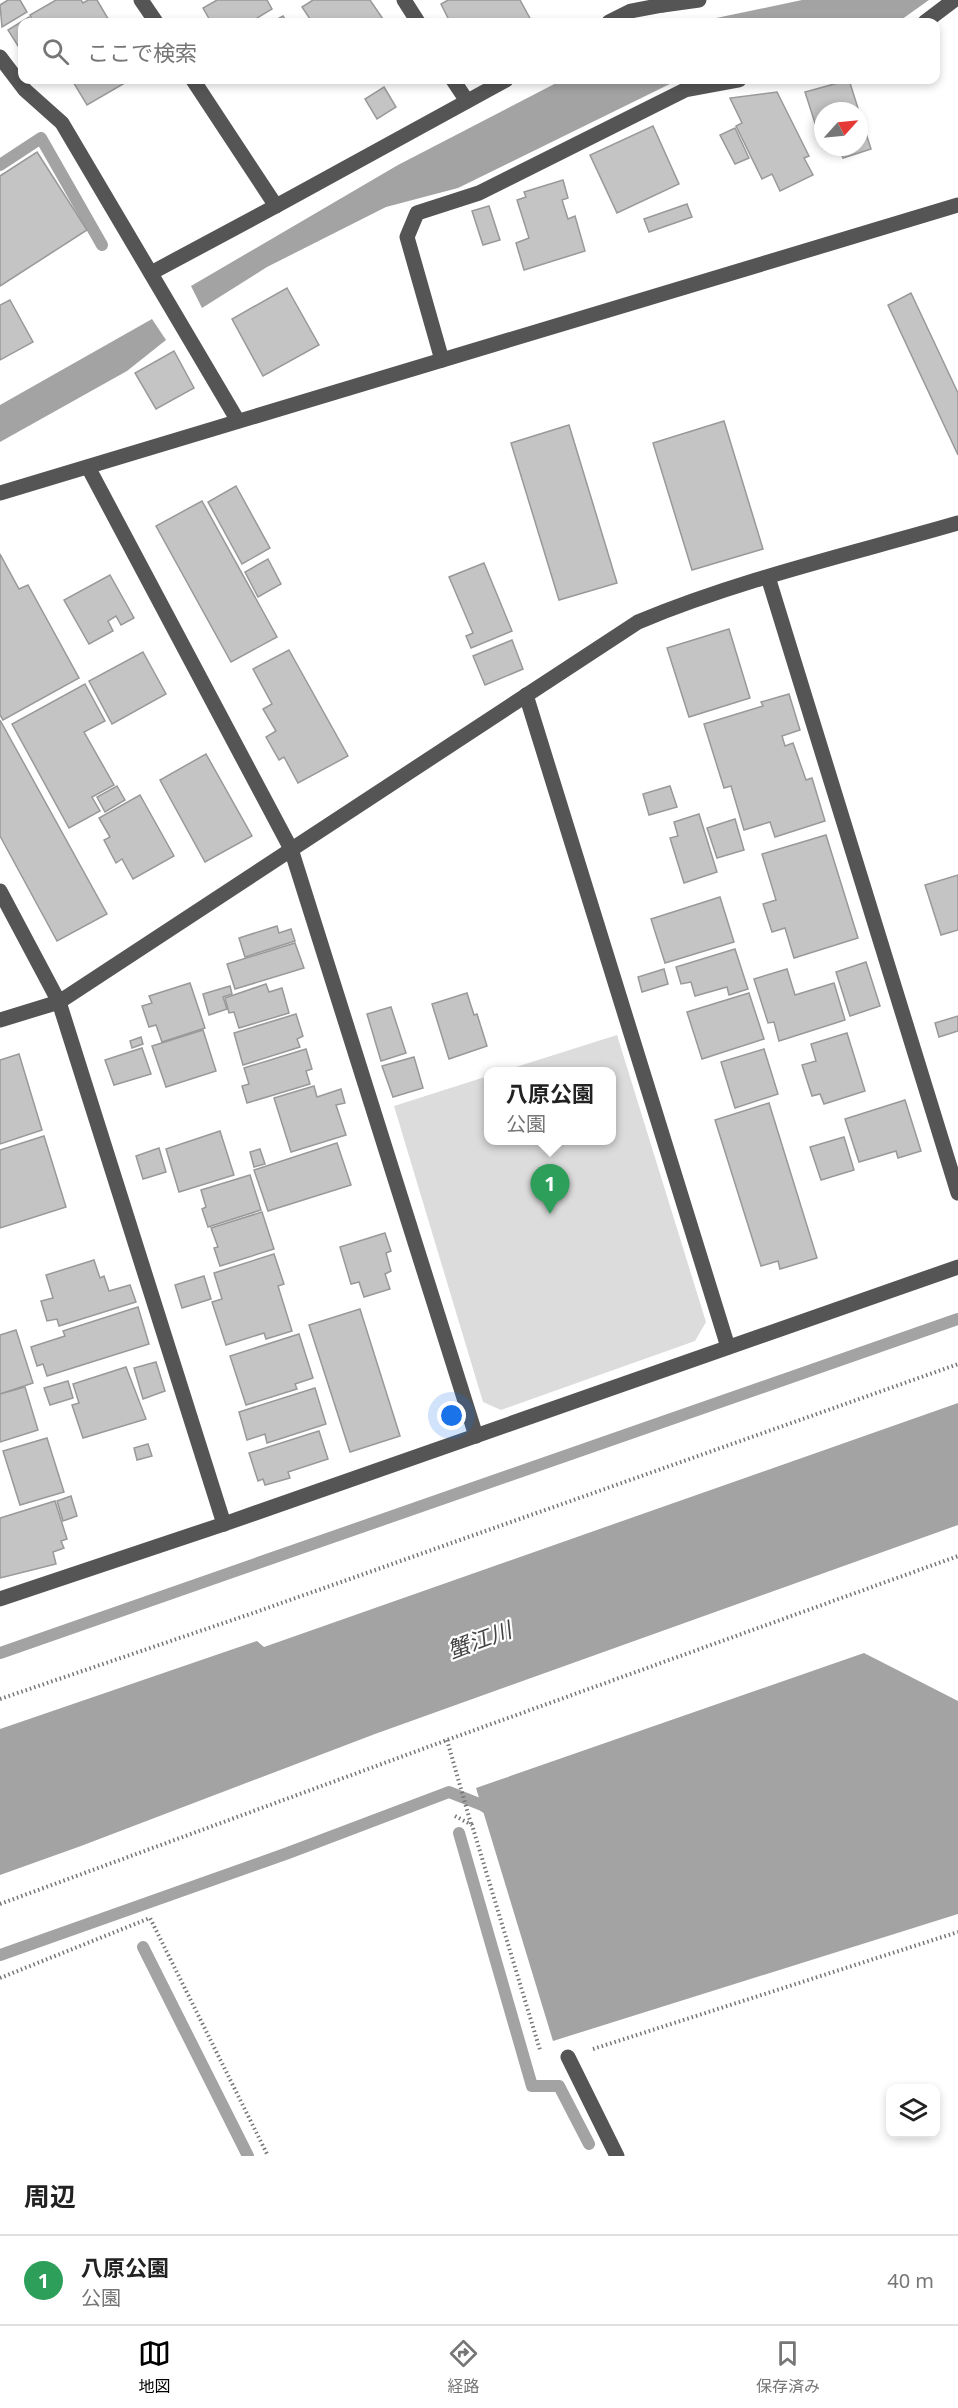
<!DOCTYPE html>
<html lang="ja">
<head>
<meta charset="utf-8">
<style>
  body { margin:0; font-family:"Noto Sans","Noto Sans JP",sans-serif; background:#f6f6f6; color:#222 }
  .controls { position:absolute; right:18px; bottom:18px; display:grid; overflow:hidden; border-radius:12px; box-shadow:0 3px 9px #0003 }
  .controls button { width:54px; height:54px; display:grid; place-items:center; padding:0; border:0; border-bottom:2px solid #e0e0e0; background:#fff; color:#222; font:30px sans-serif }
  .compass { position:absolute; left:814px; top:102px; width:54px; height:54px; border-radius:50%; background:#fff; box-shadow:0 3px 9px #0003; rotate:63deg }
  .you { position:absolute; left:452px; top:1416px; width:21px; height:21px; margin:-15px; border:4px solid #fff; border-radius:50%; background:#1a73e8; box-shadow:0 0 0 9px #1a73e833 }
  .badge { display:grid; place-items:center; width:39px; height:39px; border-radius:50%; background:#000; color:#fff; font-size:20px; font-weight:700 }
  .pin { position:absolute; translate:-50% -50px; filter:drop-shadow(0 2px 3px #0008) }
  .pin::after { content:''; position:absolute; top:32px; width:21px; height:18px; background:inherit; clip-path:polygon(0 0,100% 0,50% 100%) }
  .popup { position:absolute; left:484px; top:1067px; width:132px; height:78px; box-sizing:border-box; display:grid; place-content:center; border-radius:12px; background:#fff; filter:drop-shadow(0 2px 4px #0005); font-size:20px; white-space:nowrap; color:#767676 }
  .popup b { font-size:22px; color:#222 }
  .popup::after { content:''; position:absolute; left:50%; top:100%; margin-left:-12px; border:12px solid transparent; border-top-color:#fff }
  .list { margin:0; padding:0; list-style:none }
  h2 { display:flex; justify-content:space-between; align-items:center; height:78px; margin:0; padding:0 24px; font-size:26px }
  h2 small { font-size:20px; font-weight:400; color:#767676 }
  .list li { display:grid; grid-template-columns:39px 1fr auto; gap:18px; align-items:center; box-sizing:border-box; height:90px; padding:0 24px; border-top:2px solid #e0e0e0 }
  .list b { display:block; font-size:22px; white-space:nowrap }
  .list p { margin:0; font-size:20px; white-space:nowrap; color:#767676 }
  .list em { font-size:20px; font-style:normal; color:#767676 }
  .icon { flex:none; width:33px; height:33px; fill:none; stroke:currentColor; stroke-width:2; stroke-linecap:round; stroke-linejoin:round }
  .map { position:relative; flex:none; width:958px; height:2156px; overflow:hidden }
  .search { position:absolute; background:#fff; box-shadow:0 3px 9px #0003; left:18px; right:18px; top:18px; height:66px; display:flex; align-items:center; gap:15px; box-sizing:border-box; padding:0 21px; border-radius:12px; color:#767676; font-size:22px }
  .sheet { height:168px; background:#fff }
  nav { display:flex; justify-content:space-around; align-items:center; box-sizing:border-box; height:84px; border-top:2px solid #e0e0e0; background:#fff; font-size:16px; color:#767676 }
  nav a { display:grid; justify-items:center; gap:3px }
  nav .on { color:#000 }
  .map>svg:first-child { display:block }
  .green { fill:#dcdcdc }
  .water { fill:#a3a3a3 }
  .lines { fill:none; stroke-linecap:round; stroke-linejoin:round }
  .stream { stroke:#a3a3a3; stroke-width:12 }
  .building { fill:#c4c4c4; stroke:#999; stroke-width:1.5 }
  .path { stroke:#777; stroke-width:4; stroke-dasharray:1.5 3; stroke-linecap:butt }
  .minor { stroke:#555; stroke-width:15 }
  .labels { text-anchor:middle; dominant-baseline:central; stroke-width:4.5; stroke-linejoin:round; paint-order:stroke }
  .water-label { font-size:22px; font-style:italic; fill:#444; stroke:#fff }
</style>
</head>
<body>
<div class="map">
<svg width="958" height="2156" viewBox="0 0 958 2156">
  <rect width="100%" height="100%" fill="#fff"/>
  <path class="green" d="M 617,1035 L 706,1322 L 695,1341 L 501,1410 L 483,1402 L 394,1106 L 488,1076 L 488,1140 L 612,1140 L 612,1072 L 503,1071 Z"/>
  <g class="water">
    <path d="M 802,0 L 929,0 L 898,22 L 697,22 Z"/>
    <path d="M 562,80 L 678,80 L 458,188 L 386,207 L 267,267 L 202,308 L 191,286 L 398,165 Z"/>
    <path d="M 152,319 L 166,340 L 127,371 L 0,442 L 0,405 Z"/>
    <path d="M 958,1403 L 958,1525 L 375,1734 L 81,1846 L 0,1875 L 0,1729 L 257,1641 L 264,1647 Z"/>
    <path d="M 864,1653 L 958,1701 L 958,1914 L 553,2041 L 476,1788 Z"/>
  </g>
  <g class="lines">
    <g class="stream">
      <path d="M 0,165 L 41,138 L 102,245"/>
      <path d="M 0,1653 L 958,1319"/>
      <path d="M 459,1833 L 532,2086 L 559,2086 L 589,2144"/>
      <path d="M 143,1947 L 248,2156"/>
      <path d="M 0,1955 L 288,1853 L 449,1792 L 482,1805 L 495,1813"/>
    </g>
  </g>
  <g class="building">
    <path d="M 8,0 L 20,0 L 27,12 L 2,27 L 0,5 Z"/>
    <path d="M 56,0 L 81,0 L 83,3 L 88,0 L 97,0 L 110,22 L 34,22 L 30,15 Z"/>
    <path d="M 217,0 L 267,0 L 272,9 L 257,18 L 259,22 L 211,22 L 203,8 Z"/>
    <path d="M 313,0 L 370,0 L 385,22 L 312,22 L 302,7 Z"/>
    <path d="M 448,0 L 520,0 L 532,22 L 450,22 L 441,4 Z"/>
    <path d="M 283,16 L 287,22 L 272,22 Z"/>
    <path d="M 29,17 L 32,22 L 22,22 L 22,48 L 20,49 L 8,30 Z"/>
    <path d="M 72,80 L 130,80 L 87,105 Z"/>
    <path d="M 849,80 L 871,149 L 843,158 L 839,147 L 859,147 L 859,111 L 823,111 L 823,147 L 825,147 L 823,148 L 805,92 Z"/>
    <path d="M 384,87 L 396,107 L 377,119 L 365,99 Z"/>
    <path d="M 777,92 L 809,156 L 804,158 L 813,175 L 780,191 L 772,174 L 762,179 L 736,126 L 742,123 L 730,98 Z"/>
    <path d="M 653,126 L 679,184 L 617,213 L 590,155 Z"/>
    <path d="M 735,128 L 749,158 L 735,164 L 720,135 Z"/>
    <path d="M 37,152 L 87,230 L 0,286 L 0,176 Z"/>
    <path d="M 563,180 L 568,198 L 562,200 L 568,219 L 575,216 L 585,251 L 524,270 L 516,243 L 529,238 L 517,200 L 526,197 L 524,192 Z"/>
    <path d="M 687,204 L 692,217 L 649,232 L 644,219 Z"/>
    <path d="M 489,206 L 500,240 L 483,245 L 472,211 Z"/>
    <path d="M 287,288 L 319,345 L 263,376 L 232,319 Z"/>
    <path d="M 911,293 L 958,393 L 958,455 L 888,305 Z"/>
    <path d="M 10,300 L 33,342 L 0,360 L 0,305 Z"/>
    <path d="M 174,351 L 194,388 L 156,409 L 135,373 Z"/>
    <path d="M 724,421 L 763,549 L 692,570 L 653,443 Z"/>
    <path d="M 569,425 L 617,583 L 559,600 L 511,443 Z"/>
    <path d="M 236,486 L 270,548 L 242,564 L 208,502 Z"/>
    <path d="M 202,501 L 277,637 L 231,662 L 156,526 Z"/>
    <path d="M 0,554 L 19,589 L 28,585 L 79,678 L 3,720 L 0,715 Z"/>
    <path d="M 268,559 L 281,584 L 258,597 L 245,572 Z"/>
    <path d="M 484,563 L 512,631 L 471,648 L 466,636 L 473,633 L 449,577 Z"/>
    <path d="M 110,575 L 134,618 L 121,625 L 116,616 L 108,621 L 113,631 L 89,644 L 64,600 Z"/>
    <path d="M 729,629 L 750,698 L 689,717 L 667,648 Z"/>
    <path d="M 512,640 L 523,669 L 485,685 L 473,656 Z"/>
    <path d="M 289,650 L 348,756 L 298,783 L 284,757 L 279,760 L 266,737 L 276,731 L 263,709 L 272,704 L 253,669 Z"/>
    <path d="M 143,652 L 166,694 L 112,724 L 89,681 Z"/>
    <path d="M 85,684 L 105,721 L 84,732 L 114,785 L 92,797 L 100,811 L 69,828 L 12,724 Z"/>
    <path d="M 789,694 L 800,730 L 782,736 L 785,746 L 793,743 L 806,780 L 812,778 L 825,821 L 775,837 L 770,822 L 744,830 L 731,786 L 724,788 L 704,724 L 763,706 L 761,702 Z"/>
    <path d="M 0,720 L 107,914 L 57,941 L 0,836 Z"/>
    <path d="M 206,754 L 252,836 L 205,862 L 160,780 Z"/>
    <path d="M 117,786 L 125,800 L 105,812 L 97,797 Z"/>
    <path d="M 670,786 L 677,807 L 649,815 L 643,794 Z"/>
    <path d="M 140,795 L 174,856 L 133,879 L 122,859 L 116,863 L 104,840 L 110,837 L 99,818 Z"/>
    <path d="M 699,814 L 717,872 L 684,883 L 670,838 L 678,836 L 674,822 Z"/>
    <path d="M 735,819 L 744,850 L 717,858 L 707,828 Z"/>
    <path d="M 826,835 L 858,938 L 794,958 L 785,928 L 772,932 L 763,904 L 776,900 L 762,854 Z"/>
    <path d="M 958,875 L 958,930 L 941,935 L 925,885 Z"/>
    <path d="M 720,897 L 734,942 L 665,963 L 651,919 Z"/>
    <path d="M 277,926 L 279,933 L 291,929 L 295,941 L 245,957 L 239,938 Z"/>
    <path d="M 295,943 L 304,968 L 235,989 L 227,964 Z"/>
    <path d="M 735,949 L 748,989 L 729,995 L 727,987 L 695,996 L 691,982 L 681,984 L 676,967 Z"/>
    <path d="M 866,962 L 880,1006 L 850,1016 L 836,972 Z"/>
    <path d="M 664,969 L 668,984 L 642,992 L 638,977 Z"/>
    <path d="M 787,969 L 795,995 L 834,983 L 845,1020 L 779,1041 L 774,1022 L 768,1023 L 754,979 Z"/>
    <path d="M 190,983 L 205,1028 L 162,1042 L 156,1025 L 149,1027 L 142,1006 L 152,1003 L 149,996 Z"/>
    <path d="M 266,984 L 269,992 L 282,988 L 289,1013 L 239,1028 L 234,1012 L 229,1013 L 225,998 Z"/>
    <path d="M 230,986 L 232,994 L 223,997 L 227,1009 L 209,1015 L 203,994 Z"/>
    <path d="M 467,993 L 474,1015 L 477,1014 L 487,1046 L 449,1059 L 432,1004 Z"/>
    <path d="M 749,993 L 764,1039 L 702,1059 L 687,1012 Z"/>
    <path d="M 391,1007 L 406,1053 L 381,1061 L 367,1014 Z"/>
    <path d="M 296,1014 L 303,1036 L 297,1039 L 300,1047 L 243,1065 L 234,1033 Z"/>
    <path d="M 958,1016 L 958,1031 L 939,1037 L 935,1023 Z"/>
    <path d="M 203,1030 L 216,1071 L 166,1087 L 152,1046 Z"/>
    <path d="M 847,1033 L 865,1091 L 824,1104 L 820,1094 L 812,1096 L 802,1065 L 816,1061 L 811,1044 Z"/>
    <path d="M 141,1037 L 143,1044 L 132,1048 L 130,1041 Z"/>
    <path d="M 142,1048 L 151,1074 L 114,1085 L 105,1060 Z"/>
    <path d="M 306,1049 L 312,1069 L 306,1071 L 310,1084 L 247,1103 L 242,1086 L 249,1084 L 244,1068 Z"/>
    <path d="M 764,1049 L 778,1094 L 735,1108 L 721,1062 Z"/>
    <path d="M 19,1054 L 42,1130 L 0,1144 L 0,1060 Z"/>
    <path d="M 414,1057 L 423,1088 L 393,1097 L 382,1066 Z"/>
    <path d="M 314,1086 L 317,1097 L 341,1089 L 345,1103 L 336,1105 L 346,1135 L 291,1152 L 274,1098 Z"/>
    <path d="M 905,1100 L 921,1151 L 898,1158 L 896,1151 L 859,1162 L 845,1119 Z"/>
    <path d="M 769,1103 L 817,1258 L 780,1269 L 778,1261 L 761,1266 L 715,1120 Z"/>
    <path d="M 220,1131 L 234,1175 L 179,1192 L 166,1149 Z"/>
    <path d="M 44,1136 L 66,1207 L 0,1228 L 0,1150 Z"/>
    <path d="M 844,1137 L 854,1170 L 821,1180 L 810,1147 Z"/>
    <path d="M 337,1143 L 351,1185 L 268,1211 L 254,1170 Z"/>
    <path d="M 159,1148 L 166,1172 L 143,1179 L 136,1156 Z"/>
    <path d="M 260,1149 L 265,1164 L 254,1167 L 250,1152 Z"/>
    <path d="M 250,1175 L 261,1210 L 208,1227 L 202,1209 L 206,1207 L 201,1190 Z"/>
    <path d="M 262,1212 L 274,1249 L 220,1266 L 214,1248 L 218,1247 L 211,1228 Z"/>
    <path d="M 385,1233 L 391,1251 L 386,1253 L 391,1271 L 385,1274 L 390,1289 L 364,1297 L 359,1282 L 351,1284 L 340,1247 Z"/>
    <path d="M 274,1254 L 284,1284 L 278,1286 L 292,1331 L 266,1339 L 264,1333 L 226,1345 L 212,1302 L 222,1299 L 214,1273 Z"/>
    <path d="M 94,1260 L 100,1278 L 104,1276 L 109,1291 L 130,1285 L 136,1302 L 59,1326 L 57,1319 L 47,1321 L 41,1301 L 53,1298 L 46,1275 Z"/>
    <path d="M 204,1276 L 211,1299 L 182,1308 L 175,1285 Z"/>
    <path d="M 138,1307 L 149,1344 L 47,1376 L 43,1364 L 37,1366 L 31,1347 L 65,1336 L 63,1331 Z"/>
    <path d="M 360,1309 L 400,1436 L 350,1452 L 309,1325 Z"/>
    <path d="M 16,1330 L 33,1383 L 0,1394 L 0,1335 Z"/>
    <path d="M 299,1334 L 313,1378 L 295,1384 L 297,1389 L 246,1405 L 230,1356 Z"/>
    <path d="M 156,1362 L 165,1391 L 143,1399 L 134,1368 Z"/>
    <path d="M 126,1367 L 146,1419 L 83,1438 L 72,1405 L 79,1403 L 73,1384 Z"/>
    <path d="M 68,1381 L 73,1398 L 50,1405 L 44,1388 Z"/>
    <path d="M 25,1387 L 38,1430 L 0,1442 L 0,1394 Z"/>
    <path d="M 315,1388 L 326,1424 L 267,1443 L 265,1434 L 247,1440 L 239,1412 Z"/>
    <path d="M 319,1431 L 328,1459 L 288,1472 L 290,1478 L 265,1485 L 263,1479 L 258,1481 L 249,1453 Z"/>
    <path d="M 47,1438 L 64,1492 L 20,1505 L 3,1451 Z"/>
    <path d="M 148,1444 L 152,1456 L 137,1460 L 134,1448 Z"/>
    <path d="M 71,1496 L 77,1516 L 63,1521 L 57,1501 Z"/>
    <path d="M 55,1501 L 67,1539 L 61,1541 L 64,1548 L 53,1552 L 56,1564 L 0,1578 L 0,1518 Z"/>
  </g>
  <g class="lines">
    <g class="path">
      <path d="M 0,1699 L 262,1610 L 958,1364"/>
      <path d="M 447,1740 L 471,1824"/>
      <path d="M 455,1816 L 472,1825 L 540,2050"/>
      <path d="M 0,1904 L 447,1740 L 958,1556"/>
      <path d="M 0,1978 L 150,1918 L 268,2156"/>
      <path d="M 593,2049 L 958,1932"/>
    </g>
    <g class="minor">
      <path d="M 141,0 L 156,22"/>
      <path d="M 404,0 L 418,22"/>
      <path d="M 663,5 L 699,0"/>
      <path d="M 609,22 L 631,11 L 663,5 L 660,0"/>
      <path d="M 925,22 L 954,0"/>
      <path d="M 0,57 L 25,90 L 62,123 L 238,421"/>
      <path d="M 193,80 L 276,206 L 506,80"/>
      <path d="M 453,80 L 467,101"/>
      <path d="M 151,273 L 276,206"/>
      <path d="M 442,360 L 407,237 L 417,213 L 479,193 L 685,90 L 739,80"/>
      <path d="M 88,467 L 291,849 L 476,1436"/>
      <path d="M 0,493 L 958,205"/>
      <path d="M 768,577 L 958,1193"/>
      <path d="M 526,695 L 728,1347"/>
      <path d="M 0,891 L 59,1002 L 224,1524"/>
      <path d="M 0,1020 L 59,1002 L 638,622 C 741,579 851,554 958,523"/>
      <path d="M 0,1599 L 224,1524 L 958,1267"/>
      <path d="M 568,2057 L 617,2156"/>
    </g>
  </g>
  <g class="labels">
    <g class="water-label">
      <text transform="translate(479 1639) rotate(-20)">蟹江川</text>
    </g>
  </g>
</svg>
<div class="controls">
<button><svg class="icon" aria-label="layers" viewBox="0 0 24 24"><path d="M12 4l9 5-9 5-9-5zM3 14l9 5 9-5"/></svg></button>
</div>
<svg class="compass" viewBox="-18 -18 36 36"><path d="M0-13l5 13h-10z" fill="#e53935"/><path d="M0 13l5-13h-10z" fill="#767676"/></svg>
<div class="you"></div>
<div class="pin badge" style="left:550px;top:1214px;background:#2e9e5b">1</div>
<div class="popup"><b>八原公園</b>公園</div>
<div class="search"><svg class="icon" aria-label="search" viewBox="0 0 24 24"><circle cx="10" cy="10" r="6"/><path d="M15 15l6 6"/></svg>ここで検索</div>
</div>
<section class="sheet">
<h2>周辺<small></small></h2>
<ul class="list">
<li><span class="badge" style="background:#2e9e5b">1</span><div><b>八原公園</b><p>公園</p></div><em>40 m</em></li>
</ul>
</section>
<nav>
<a class="on"><svg class="icon" aria-label="map" viewBox="0 0 24 24"><path d="M3 6l6-2 6 2 6-2v14l-6 2-6-2-6 2zM9 4v14M15 6v14"/></svg>地図</a>
<a><svg class="icon" aria-label="directions" viewBox="0 0 24 24"><path d="M12 3l9 9-9 9-9-9zM9 14v-3h6M13 9l2 2-2 2"/></svg>経路</a>
<a><svg class="icon" aria-label="saved" viewBox="0 0 24 24"><path d="M7 4h10v16l-5-4-5 4z"/></svg>保存済み</a>
</nav>
</body>
</html>
